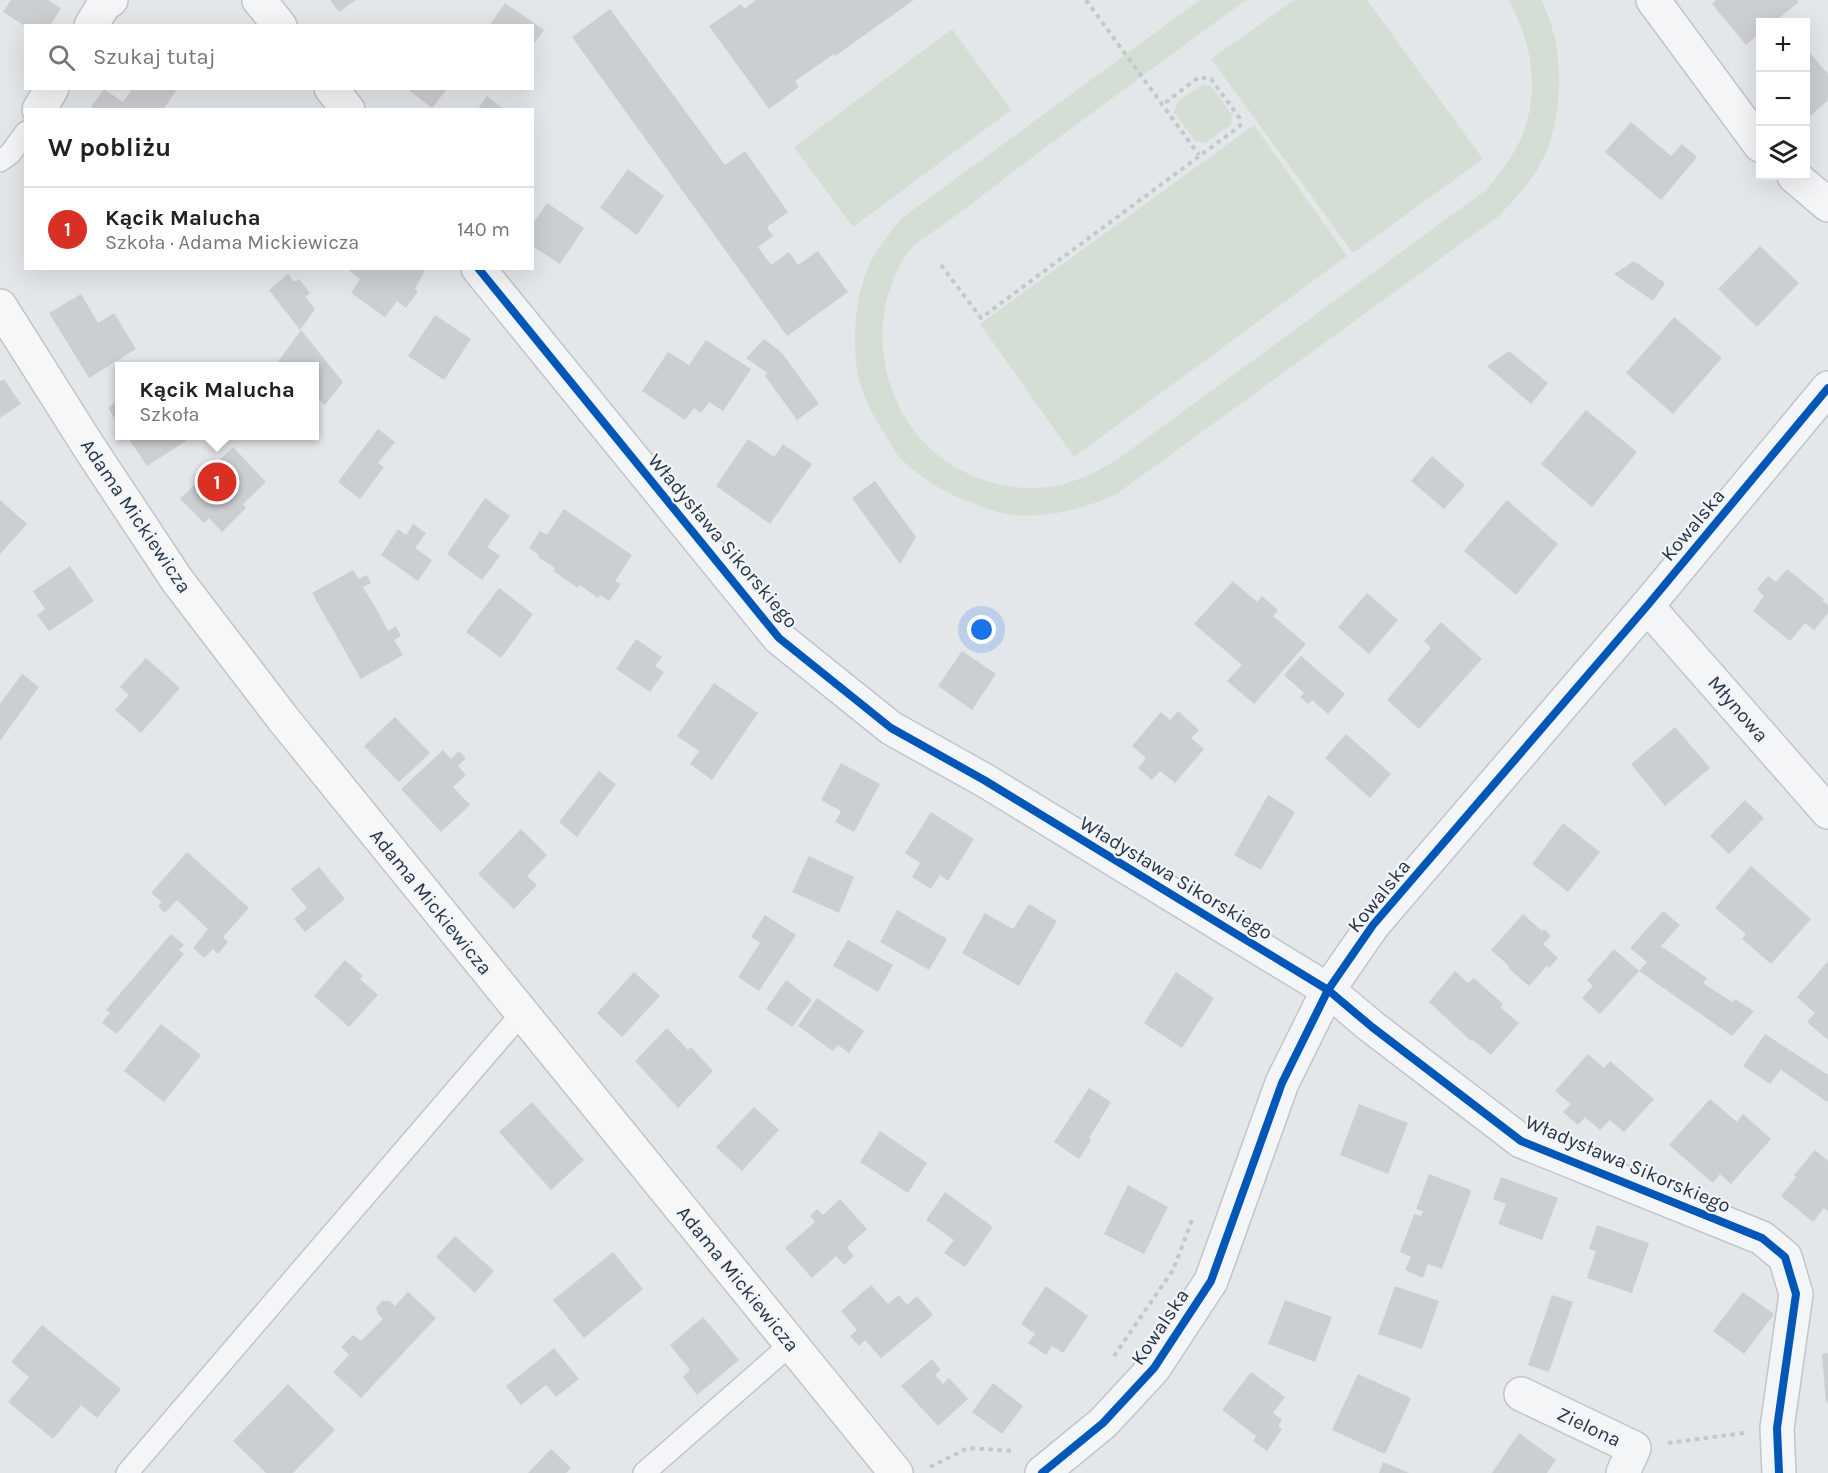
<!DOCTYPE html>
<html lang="pl">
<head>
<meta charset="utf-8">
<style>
  body { margin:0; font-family:Karla,sans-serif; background:#f6f6f6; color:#202124 }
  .controls { position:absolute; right:18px; top:18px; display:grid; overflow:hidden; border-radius:0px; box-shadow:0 6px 24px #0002 }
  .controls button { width:54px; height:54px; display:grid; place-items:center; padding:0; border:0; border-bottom:2px solid #e0e0e0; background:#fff; color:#202124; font:30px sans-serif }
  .you { position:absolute; left:982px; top:630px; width:21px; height:21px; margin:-15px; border:4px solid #fff; border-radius:50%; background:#1a73e8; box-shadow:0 0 0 9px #1a73e833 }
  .badge { display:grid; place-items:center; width:39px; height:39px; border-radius:50%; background:#d93025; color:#fff; font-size:20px; font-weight:700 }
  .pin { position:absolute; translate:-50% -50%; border:3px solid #fff; box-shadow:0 2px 6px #0006 }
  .popup { position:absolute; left:115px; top:362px; width:204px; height:78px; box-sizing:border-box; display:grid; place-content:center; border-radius:0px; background:#fff; filter:drop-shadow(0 2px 4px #0005); font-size:20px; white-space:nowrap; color:#757577 }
  .popup b { font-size:22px; color:#202124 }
  .popup::after { content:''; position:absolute; left:50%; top:100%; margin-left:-12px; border:12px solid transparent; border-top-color:#fff }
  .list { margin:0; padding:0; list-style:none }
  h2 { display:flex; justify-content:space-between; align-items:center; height:78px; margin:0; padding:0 24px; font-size:26px }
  h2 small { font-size:20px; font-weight:400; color:#757577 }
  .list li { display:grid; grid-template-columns:39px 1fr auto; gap:18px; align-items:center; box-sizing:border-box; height:84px; padding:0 24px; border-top:2px solid #e0e0e0 }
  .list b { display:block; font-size:22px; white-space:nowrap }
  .list p { margin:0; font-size:20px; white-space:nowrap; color:#757577 }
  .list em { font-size:20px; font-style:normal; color:#757577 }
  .icon { flex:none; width:33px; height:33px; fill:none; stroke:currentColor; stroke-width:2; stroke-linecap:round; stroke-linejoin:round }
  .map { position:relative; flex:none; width:1828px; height:1473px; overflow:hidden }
  .search { position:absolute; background:#fff; box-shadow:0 6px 24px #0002; left:24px; top:24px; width:510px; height:66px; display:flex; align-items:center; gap:15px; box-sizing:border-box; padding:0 21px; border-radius:0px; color:#757577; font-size:22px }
  .panel { position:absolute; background:#fff; box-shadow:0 6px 24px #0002; left:24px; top:108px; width:510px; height:162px; border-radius:0px }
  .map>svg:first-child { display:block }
  .green { fill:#d5ded4 }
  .building { fill:#cccfd2 }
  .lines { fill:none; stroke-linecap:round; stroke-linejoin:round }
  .service-casing { stroke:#c2c5c8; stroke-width:24 }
  .minor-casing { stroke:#c2c5c8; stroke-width:36 }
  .secondary-casing { stroke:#c2c5c8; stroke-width:36 }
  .path { stroke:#c4c8cb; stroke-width:4; stroke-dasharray:4.5 4.5; stroke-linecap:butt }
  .service { stroke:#f3f5f6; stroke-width:21 }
  .minor { stroke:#f3f5f6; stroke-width:33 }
  .secondary { stroke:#f7f7f8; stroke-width:33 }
  .cycleway-casing { stroke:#f2f5f9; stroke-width:11 }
  .cycleway { stroke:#0057b8; stroke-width:8 }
  .labels { text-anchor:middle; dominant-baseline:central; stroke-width:4.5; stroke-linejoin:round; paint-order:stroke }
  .street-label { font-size:20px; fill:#283545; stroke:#f2f5f9 }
</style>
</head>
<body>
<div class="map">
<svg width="1828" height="1473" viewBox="0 0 1828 1473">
  <rect width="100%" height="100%" fill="#e4e7ea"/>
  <g class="green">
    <path d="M 1200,0 L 1246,0 C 1167,58 1087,116 1009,175 C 986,193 963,210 940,227 C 930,234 919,241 911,249 C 899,262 892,282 887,298 C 871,362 898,434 955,467 C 991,487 1034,495 1073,481 C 1089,476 1104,467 1118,459 L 1486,190 C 1496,178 1506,165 1514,152 C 1542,104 1535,46 1508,0 L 1541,0 C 1566,46 1565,119 1540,165 C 1530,184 1513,200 1499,216 L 1115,495 C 1082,509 1049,518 1013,515 C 998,513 984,508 970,502 C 944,493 921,478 901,459 C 895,453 891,444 886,436 C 874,418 862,396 858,375 C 852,343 855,306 865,275 C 872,254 887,236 902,218 Z"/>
    <path d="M 1294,0 L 1367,0 L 1483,159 L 1353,253 L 1211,59 Z"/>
    <path d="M 952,29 L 1011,110 L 853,227 L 794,147 Z"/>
    <path d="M 1203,84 L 1211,86 L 1232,115 L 1231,125 L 1205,143 L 1195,141 L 1174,112 L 1178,102 Z"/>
    <path d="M 1254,125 L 1347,256 L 1074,457 L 980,324 Z"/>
  </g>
  <g class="building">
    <path d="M 11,0 L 48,0 L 61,8 L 50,26 L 25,26 L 3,12 Z"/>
    <path d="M 330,0 L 356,0 L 339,12 Z"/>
    <path d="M 756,0 L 914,0 L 835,56 L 834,54 L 795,81 L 799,87 L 769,109 L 709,26 L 741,4 L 744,9 Z"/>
    <path d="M 1716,0 L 1797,0 L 1799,2 L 1774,22 L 1760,22 L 1760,33 L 1746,45 L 1712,4 Z"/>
    <path d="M 505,3 L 544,30 L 532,46 L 532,26 L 489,26 Z"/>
    <path d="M 610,9 L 725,165 L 745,151 L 788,212 L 767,227 L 773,236 L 758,247 L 771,265 L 789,252 L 798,265 L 818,251 L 848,292 L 787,336 L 572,37 Z"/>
    <path d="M 1808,51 L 1828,74 L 1828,100 L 1806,120 L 1806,53 Z"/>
    <path d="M 133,88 L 178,88 L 163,110 L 95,110 L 91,107 L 104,89 L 123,102 Z"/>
    <path d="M 406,88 L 448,88 L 432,108 Z"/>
    <path d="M 487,96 L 505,110 L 477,110 Z"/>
    <path d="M 1631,122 L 1671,156 L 1682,144 L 1697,157 L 1661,200 L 1605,152 Z"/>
    <path d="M 628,169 L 664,196 L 637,235 L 600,208 Z"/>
    <path d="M 547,203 L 584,228 L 560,264 L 532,246 L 532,225 Z"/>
    <path d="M 1760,246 L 1799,283 L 1757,327 L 1718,289 Z"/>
    <path d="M 1634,261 L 1665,283 L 1653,301 L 1614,274 Z"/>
    <path d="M 346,268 L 426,268 L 415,289 L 418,291 L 406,308 L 397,301 L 385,317 L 351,293 L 360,279 Z"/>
    <path d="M 288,274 L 294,282 L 299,279 L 310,293 L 305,297 L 315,309 L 300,330 L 269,290 Z"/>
    <path d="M 81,294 L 98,323 L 114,313 L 136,349 L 89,378 L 49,313 Z"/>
    <path d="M 435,315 L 471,339 L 444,380 L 408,356 Z"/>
    <path d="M 1674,317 L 1722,358 L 1673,414 L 1626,373 Z"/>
    <path d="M 301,330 L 343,382 L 325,405 L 314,396 L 314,366 L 281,366 L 277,363 Z"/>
    <path d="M 764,339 L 782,353 L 819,404 L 797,420 L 765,376 L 767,373 L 746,358 Z"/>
    <path d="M 706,340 L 751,369 L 723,411 L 709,402 L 701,413 L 694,408 L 685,420 L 642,391 L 668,352 L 689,365 Z"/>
    <path d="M 1509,351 L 1548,383 L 1531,404 L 1487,366 Z"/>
    <path d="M 4,379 L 21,404 L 0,418 L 0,381 Z"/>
    <path d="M 119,400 L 119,425 L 108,408 Z"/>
    <path d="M 1586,410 L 1637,452 L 1592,507 L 1541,464 Z"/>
    <path d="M 378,429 L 395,442 L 378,463 L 384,467 L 360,499 L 338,482 Z"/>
    <path d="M 127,436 L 194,436 L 147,466 Z"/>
    <path d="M 748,439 L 774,457 L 783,444 L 812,464 L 770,524 L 716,486 Z"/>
    <path d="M 233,447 L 266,482 L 243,504 L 246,508 L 222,532 L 209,518 L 204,523 L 180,499 Z"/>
    <path d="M 1432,456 L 1465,485 L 1444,509 L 1411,481 Z"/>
    <path d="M 875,481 L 916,537 L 900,564 L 852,498 Z"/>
    <path d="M 485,498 L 510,516 L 487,547 L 500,556 L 482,580 L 447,554 Z"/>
    <path d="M 0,500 L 27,524 L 0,554 Z"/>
    <path d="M 1507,500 L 1558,544 L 1516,595 L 1464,551 Z"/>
    <path d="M 564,509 L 632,555 L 615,581 L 621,584 L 609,601 L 600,595 L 598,598 L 580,585 L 578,588 L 553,571 L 555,568 L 538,557 L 539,555 L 529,548 L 540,531 L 547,535 Z"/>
    <path d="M 413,524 L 426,533 L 415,548 L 432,560 L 418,581 L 381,555 L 398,529 L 406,535 Z"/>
    <path d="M 70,566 L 94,601 L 49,631 L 37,615 L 45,609 L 33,591 Z"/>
    <path d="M 1787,569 L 1824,599 L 1822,600 L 1828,605 L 1828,613 L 1814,630 L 1805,623 L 1790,641 L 1753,611 L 1764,596 L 1757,589 L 1768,576 L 1776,582 Z"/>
    <path d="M 353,570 L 359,579 L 367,575 L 371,583 L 363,587 L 378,612 L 388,631 L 396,626 L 401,636 L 394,640 L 403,655 L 361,679 L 312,593 Z"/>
    <path d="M 1233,581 L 1257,602 L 1262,596 L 1278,610 L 1273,616 L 1306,644 L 1254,704 L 1227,681 L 1242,665 L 1194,624 Z"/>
    <path d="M 499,588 L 533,614 L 501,658 L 466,632 Z"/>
    <path d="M 1367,593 L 1398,620 L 1369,654 L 1338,627 Z"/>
    <path d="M 1441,622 L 1482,659 L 1419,729 L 1387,700 L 1431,648 L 1424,641 Z"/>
    <path d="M 636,639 L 662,657 L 655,666 L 664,672 L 650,692 L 616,669 Z"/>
    <path d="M 962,651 L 996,674 L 972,710 L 938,686 Z"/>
    <path d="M 1301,656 L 1345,694 L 1328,714 L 1312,700 L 1308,704 L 1300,697 L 1304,693 L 1284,675 Z"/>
    <path d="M 146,658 L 180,688 L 141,733 L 115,710 L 129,695 L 120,687 Z"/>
    <path d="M 22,674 L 39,687 L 0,741 L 0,704 Z"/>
    <path d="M 714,683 L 758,713 L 712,780 L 690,764 L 699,751 L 677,736 Z"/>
    <path d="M 1178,711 L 1199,730 L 1191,738 L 1204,749 L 1175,783 L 1160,771 L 1152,780 L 1138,768 L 1146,758 L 1132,746 L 1161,712 L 1170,720 Z"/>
    <path d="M 395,717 L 430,753 L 399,782 L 364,746 Z"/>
    <path d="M 1675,727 L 1710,768 L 1665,806 L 1631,764 Z"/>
    <path d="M 1346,734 L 1391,774 L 1370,798 L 1325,758 Z"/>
    <path d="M 443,750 L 451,759 L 459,751 L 466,758 L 458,766 L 466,775 L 453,787 L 470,805 L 441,832 L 401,789 Z"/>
    <path d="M 841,763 L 880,784 L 854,832 L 835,822 L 841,811 L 821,800 Z"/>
    <path d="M 599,771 L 616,784 L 577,837 L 559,822 Z"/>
    <path d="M 1268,795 L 1295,812 L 1261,870 L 1234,855 Z"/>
    <path d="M 1745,800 L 1764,818 L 1729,854 L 1710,836 Z"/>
    <path d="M 931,812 L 974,839 L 948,881 L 940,875 L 931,889 L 912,877 L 920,863 L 905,853 Z"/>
    <path d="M 1563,823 L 1600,852 L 1568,892 L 1532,864 Z"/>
    <path d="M 521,829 L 547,855 L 527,876 L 537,885 L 514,909 L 478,874 Z"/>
    <path d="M 187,852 L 249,908 L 223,937 L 228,942 L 218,954 L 213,949 L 204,958 L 193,948 L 208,929 L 177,900 L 165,913 L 158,906 L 162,902 L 151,893 Z"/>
    <path d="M 809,856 L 854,877 L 839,913 L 792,892 Z"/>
    <path d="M 1751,866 L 1811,919 L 1771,964 L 1742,939 L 1746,934 L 1715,908 Z"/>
    <path d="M 319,867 L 345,899 L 305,932 L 294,919 L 307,908 L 291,889 Z"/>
    <path d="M 1029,904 L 1057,921 L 1019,986 L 962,953 L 985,913 L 1013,929 Z"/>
    <path d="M 897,910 L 947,939 L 929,970 L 880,942 Z"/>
    <path d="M 1663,911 L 1680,925 L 1661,946 L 1707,978 L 1703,983 L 1732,1002 L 1735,999 L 1754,1011 L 1732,1036 L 1639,971 L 1647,962 L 1630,948 Z"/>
    <path d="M 1523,914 L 1542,931 L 1544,929 L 1551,936 L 1543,944 L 1558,958 L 1549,968 L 1547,966 L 1529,986 L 1508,968 L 1509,966 L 1491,950 Z"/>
    <path d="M 765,915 L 796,935 L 759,991 L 738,977 L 760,943 L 751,937 Z"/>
    <path d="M 171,934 L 184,945 L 179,950 L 184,954 L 117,1034 L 102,1023 L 110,1013 L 106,1010 Z"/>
    <path d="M 848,940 L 893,965 L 878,992 L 833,966 Z"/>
    <path d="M 1614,949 L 1639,971 L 1600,1014 L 1582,998 L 1593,986 L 1587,980 Z"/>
    <path d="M 345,960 L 363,976 L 360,979 L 378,995 L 349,1027 L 314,996 Z"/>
    <path d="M 1828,961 L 1828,1040 L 1807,1022 L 1815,1013 L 1797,997 Z"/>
    <path d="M 1455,971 L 1468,983 L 1474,978 L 1503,1004 L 1501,1008 L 1519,1023 L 1491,1055 L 1473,1040 L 1471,1041 L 1429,1002 Z"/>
    <path d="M 634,972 L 660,996 L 622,1037 L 597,1013 Z"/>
    <path d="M 1176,972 L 1214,998 L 1182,1048 L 1144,1023 Z"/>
    <path d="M 786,980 L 812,1000 L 792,1027 L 766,1009 Z"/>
    <path d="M 817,998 L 864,1031 L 849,1053 L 838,1045 L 833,1051 L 798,1026 Z"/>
    <path d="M 161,1024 L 201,1055 L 164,1102 L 124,1071 Z"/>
    <path d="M 667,1028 L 688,1050 L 691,1047 L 713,1071 L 678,1108 L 635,1061 Z"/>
    <path d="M 1765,1034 L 1828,1075 L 1828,1101 L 1827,1102 L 1781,1070 L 1770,1084 L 1743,1066 Z"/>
    <path d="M 1588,1054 L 1604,1068 L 1610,1061 L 1654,1099 L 1624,1132 L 1610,1120 L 1600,1130 L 1585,1117 L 1578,1125 L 1563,1112 L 1571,1104 L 1555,1091 Z"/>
    <path d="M 1089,1088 L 1111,1102 L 1089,1138 L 1091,1140 L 1079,1159 L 1054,1142 Z"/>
    <path d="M 1710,1099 L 1737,1122 L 1743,1114 L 1771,1139 L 1731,1184 L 1720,1174 L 1713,1183 L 1669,1145 Z"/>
    <path d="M 532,1102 L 584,1160 L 551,1190 L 499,1132 Z"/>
    <path d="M 1359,1104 L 1408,1123 L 1388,1174 L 1340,1155 Z"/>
    <path d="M 754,1107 L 779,1130 L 742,1171 L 716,1147 Z"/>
    <path d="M 880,1131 L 927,1163 L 908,1193 L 860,1162 Z"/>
    <path d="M 1815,1150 L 1828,1161 L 1828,1212 L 1824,1208 L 1813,1222 L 1781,1196 L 1796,1177 L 1794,1175 Z"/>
    <path d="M 1429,1174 L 1471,1190 L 1471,1192 L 1442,1269 L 1428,1264 L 1423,1278 L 1405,1270 L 1411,1257 L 1400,1252 L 1414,1214 L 1421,1216 L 1423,1211 L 1416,1209 Z"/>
    <path d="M 1501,1177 L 1558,1198 L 1542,1240 L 1498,1224 L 1506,1204 L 1493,1199 Z"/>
    <path d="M 1128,1185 L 1168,1207 L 1144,1254 L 1104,1234 Z"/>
    <path d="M 945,1192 L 993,1227 L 965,1267 L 944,1253 L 954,1240 L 926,1220 Z"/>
    <path d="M 840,1199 L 867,1229 L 847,1247 L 854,1256 L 844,1265 L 836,1256 L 812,1278 L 785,1248 L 815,1222 L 810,1216 L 817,1209 L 823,1215 Z"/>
    <path d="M 1597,1225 L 1649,1243 L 1632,1293 L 1587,1278 L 1596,1251 L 1589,1249 Z"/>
    <path d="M 455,1236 L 494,1271 L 475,1293 L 436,1257 Z"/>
    <path d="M 613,1252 L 643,1289 L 584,1338 L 553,1300 Z"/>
    <path d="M 871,1285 L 888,1304 L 899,1295 L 907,1305 L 917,1296 L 933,1315 L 881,1358 L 865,1340 L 859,1346 L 850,1336 L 857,1330 L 841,1311 Z"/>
    <path d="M 1046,1286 L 1088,1316 L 1063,1353 L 1052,1346 L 1046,1355 L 1028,1343 L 1035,1334 L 1021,1324 Z"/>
    <path d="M 1395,1286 L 1439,1301 L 1422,1349 L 1378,1334 Z"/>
    <path d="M 408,1292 L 436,1318 L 361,1398 L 333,1372 L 349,1355 L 341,1347 L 353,1335 L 361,1341 L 383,1319 L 378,1314 L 376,1308 L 382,1301 L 390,1301 L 395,1306 Z"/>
    <path d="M 1743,1292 L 1774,1314 L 1744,1354 L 1713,1331 Z"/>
    <path d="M 1552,1295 L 1573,1302 L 1549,1372 L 1528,1365 Z"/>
    <path d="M 1285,1300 L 1332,1317 L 1315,1362 L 1268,1344 Z"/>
    <path d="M 703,1317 L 739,1360 L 697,1395 L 683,1377 L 690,1370 L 670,1345 Z"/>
    <path d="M 42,1325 L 121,1389 L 97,1418 L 81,1405 L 53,1439 L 8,1402 L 29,1377 L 11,1362 Z"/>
    <path d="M 554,1348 L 579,1379 L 556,1397 L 546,1385 L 521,1405 L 506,1386 Z"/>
    <path d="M 1828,1353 L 1828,1402 L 1826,1403 L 1822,1354 Z"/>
    <path d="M 932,1359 L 941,1370 L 935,1375 L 943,1384 L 949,1378 L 968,1399 L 938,1426 L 901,1386 Z"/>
    <path d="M 1251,1372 L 1285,1397 L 1273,1413 L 1282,1420 L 1278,1426 L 1282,1429 L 1267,1451 L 1253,1441 L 1256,1436 L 1222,1410 Z"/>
    <path d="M 1358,1374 L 1411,1398 L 1385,1454 L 1332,1430 Z"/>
    <path d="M 993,1383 L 1023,1406 L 1002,1434 L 972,1412 Z"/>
    <path d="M 288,1384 L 335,1430 L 293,1473 L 266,1473 L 233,1441 Z"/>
    <path d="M 1519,1433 L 1556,1460 L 1547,1473 L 1492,1473 Z"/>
    <path d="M 551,1449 L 571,1468 L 566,1473 L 528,1473 Z"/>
    <path d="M 1383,1462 L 1409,1473 L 1379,1473 Z"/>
  </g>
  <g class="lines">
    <g class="service-casing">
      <g id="service">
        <path d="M 0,161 L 10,154 L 26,132"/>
        <path d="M 127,1473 L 522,1013"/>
        <path d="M 644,1473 L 791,1344"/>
      </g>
    </g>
    <g class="minor-casing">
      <g id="minor">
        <path d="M 259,0 L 280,26"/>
        <path d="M 1653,0 L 1760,145"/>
        <path d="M 91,26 L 104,4 L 111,0"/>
        <path d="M 331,88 L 348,110"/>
        <path d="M 39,110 L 52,88"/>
        <path d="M 1794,176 L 1828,205"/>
        <path d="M 478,268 L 779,638 L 891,728 L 984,780 L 1328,990 L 1372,1027 L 1521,1141 L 1762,1238 L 1785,1257 L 1796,1294 L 1777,1428 L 1779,1473"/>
        <path d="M 1647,606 L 1828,812"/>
        <path d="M 1521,1394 L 1634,1448 L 1623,1473"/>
        <path d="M 1042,1473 L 1103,1423 L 1154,1368 L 1211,1281 L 1282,1083 L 1328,990 L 1373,925 L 1647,606 L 1828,388"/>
      </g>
    </g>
    <g class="secondary-casing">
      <path id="secondary" d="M 0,306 L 89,447 L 177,580 L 284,720 L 896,1473"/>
    </g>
    <g class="path">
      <path d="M 1086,0 L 1199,155"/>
      <path d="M 941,265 L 981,318 L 1240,126 L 1239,117 L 1211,79 L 1199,77 L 1162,105"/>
      <path d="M 1114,1356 L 1173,1270 L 1192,1220"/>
      <path d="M 1668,1443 L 1744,1433"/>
      <path d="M 930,1467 L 968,1448 L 1014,1451"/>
    </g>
    <use href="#service" class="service"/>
    <use href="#minor" class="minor"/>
    <use href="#secondary" class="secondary"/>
    <g class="cycleway-casing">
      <g id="cycleway">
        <path d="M 478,268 L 779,638 L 891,728 L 984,780 L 1328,990 L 1372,1027 L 1521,1141 L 1762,1238 L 1785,1257 L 1796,1294 L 1777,1428 L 1779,1473"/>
        <path d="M 1042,1473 L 1103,1423 L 1154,1368 L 1211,1281 L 1282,1083 L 1328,990 L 1373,925 L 1647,606 L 1828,388"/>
      </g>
    </g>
    <use href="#cycleway" class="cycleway"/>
  </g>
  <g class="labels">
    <g class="street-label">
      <text transform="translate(136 516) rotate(56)">Adama Mickiewicza</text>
      <text transform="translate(1693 525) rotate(-50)">Kowalska</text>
      <text transform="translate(723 541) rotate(50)">Władysława Sikorskiego</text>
      <text transform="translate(1738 709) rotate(49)">Młynowa</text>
      <text transform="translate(1176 878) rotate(31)">Władysława Sikorskiego</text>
      <text transform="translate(1379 896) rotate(-51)">Kowalska</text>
      <text transform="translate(431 902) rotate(51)">Adama Mickiewicza</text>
      <text transform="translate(1628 1164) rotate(23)">Władysława Sikorskiego</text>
      <text transform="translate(738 1279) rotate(51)">Adama Mickiewicza</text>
      <text transform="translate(1160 1327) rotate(-56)">Kowalska</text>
      <text transform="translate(1589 1427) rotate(25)">Zielona</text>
    </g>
  </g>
</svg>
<div class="controls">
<button>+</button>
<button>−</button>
<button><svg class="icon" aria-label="layers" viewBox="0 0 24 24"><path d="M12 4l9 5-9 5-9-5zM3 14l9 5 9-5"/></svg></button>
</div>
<div class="you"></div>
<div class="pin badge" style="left:217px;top:482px">1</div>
<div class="popup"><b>Kącik Malucha</b>Szkoła</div>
<div class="search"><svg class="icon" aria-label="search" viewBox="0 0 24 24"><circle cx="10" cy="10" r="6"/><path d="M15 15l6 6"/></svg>Szukaj tutaj</div>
<section class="panel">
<h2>W pobliżu<small></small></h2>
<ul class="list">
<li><span class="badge">1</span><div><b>Kącik Malucha</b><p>Szkoła · Adama Mickiewicza</p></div><em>140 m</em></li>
</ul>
</section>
</div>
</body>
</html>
